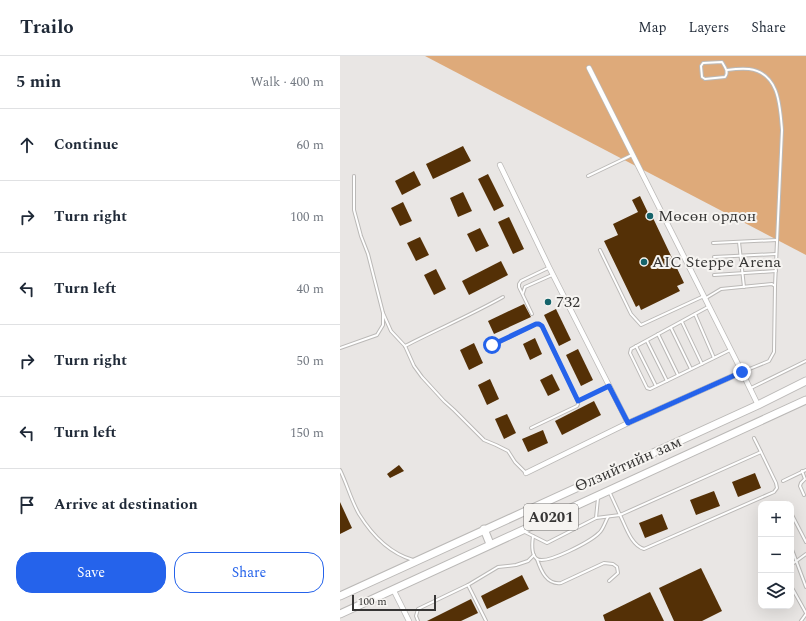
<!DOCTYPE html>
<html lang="en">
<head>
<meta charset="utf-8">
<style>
  body { margin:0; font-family:Spectral,serif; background:#f2f2f3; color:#1f2937 }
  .controls { position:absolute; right:12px; bottom:12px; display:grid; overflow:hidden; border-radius:8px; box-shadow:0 4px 16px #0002 }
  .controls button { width:36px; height:36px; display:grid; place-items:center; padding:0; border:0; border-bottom:1px solid #e0e1e3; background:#fff; color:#1f2937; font:20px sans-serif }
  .scale { position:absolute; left:12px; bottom:10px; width:84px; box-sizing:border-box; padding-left:4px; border:2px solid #373635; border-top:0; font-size:11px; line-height:14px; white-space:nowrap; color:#373635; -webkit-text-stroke:3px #f6f4f1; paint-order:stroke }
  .stop { position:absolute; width:12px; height:12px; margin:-9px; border:3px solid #2563eb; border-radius:50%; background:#fff }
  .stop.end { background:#2563eb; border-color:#fff; box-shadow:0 1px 4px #0008 }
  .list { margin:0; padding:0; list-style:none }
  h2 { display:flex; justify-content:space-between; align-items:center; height:52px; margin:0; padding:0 16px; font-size:17px }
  h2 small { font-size:13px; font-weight:400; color:#747a83 }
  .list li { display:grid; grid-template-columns:26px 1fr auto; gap:12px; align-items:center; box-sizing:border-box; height:72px; padding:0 16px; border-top:1px solid #e0e1e3 }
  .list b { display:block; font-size:15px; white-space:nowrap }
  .list em { font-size:13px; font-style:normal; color:#747a83 }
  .actions { display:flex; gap:8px; padding:12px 16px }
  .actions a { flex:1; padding:9px 0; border:1px solid #2563eb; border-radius:16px; text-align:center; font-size:14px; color:#2563eb }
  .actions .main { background:#2563eb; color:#fff }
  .icon { flex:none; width:22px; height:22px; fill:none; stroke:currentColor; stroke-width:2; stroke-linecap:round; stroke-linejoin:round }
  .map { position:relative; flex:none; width:466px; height:565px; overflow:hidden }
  header { display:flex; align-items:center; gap:24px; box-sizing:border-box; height:56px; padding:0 20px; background:#fff; border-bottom:1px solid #e0e1e3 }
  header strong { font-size:19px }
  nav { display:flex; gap:22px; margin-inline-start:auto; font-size:14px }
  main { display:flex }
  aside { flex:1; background:#fff }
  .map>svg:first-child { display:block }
  .green { fill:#deaa7a }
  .building { fill:#543006 }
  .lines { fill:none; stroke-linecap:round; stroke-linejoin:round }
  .service-casing { stroke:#bbb9b7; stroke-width:4 }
  .minor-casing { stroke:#bbb9b7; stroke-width:6 }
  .trunk-casing { stroke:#bbb9b7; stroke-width:9 }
  .service { stroke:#fff; stroke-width:2 }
  .minor { stroke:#fff; stroke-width:4.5 }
  .trunk { stroke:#fff; stroke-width:7 }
  .route { stroke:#2563eb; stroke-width:5 }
  .poi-dot { fill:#15636a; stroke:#f6f4f1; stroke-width:1.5 }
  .labels { text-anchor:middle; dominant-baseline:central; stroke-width:4; stroke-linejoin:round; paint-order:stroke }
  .shield { fill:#f6f4f1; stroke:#706f6d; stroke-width:1 }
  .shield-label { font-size:15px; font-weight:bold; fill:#373635 }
  .poi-label { font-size:16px; fill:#373635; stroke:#f6f4f1; text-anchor:start }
  .street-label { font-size:16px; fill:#373635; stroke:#f6f4f1 }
</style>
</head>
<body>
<header>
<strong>Trailo</strong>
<nav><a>Map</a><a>Layers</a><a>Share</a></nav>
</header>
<main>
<aside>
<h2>5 min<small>Walk · 400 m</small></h2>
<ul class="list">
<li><svg class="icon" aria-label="ahead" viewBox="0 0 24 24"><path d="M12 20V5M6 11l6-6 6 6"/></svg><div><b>Continue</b></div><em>60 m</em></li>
<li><svg class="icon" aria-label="right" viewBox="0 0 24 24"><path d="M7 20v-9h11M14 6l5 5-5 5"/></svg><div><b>Turn right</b></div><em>100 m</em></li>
<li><svg class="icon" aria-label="left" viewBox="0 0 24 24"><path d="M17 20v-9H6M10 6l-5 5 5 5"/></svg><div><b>Turn left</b></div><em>40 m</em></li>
<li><svg class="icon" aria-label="right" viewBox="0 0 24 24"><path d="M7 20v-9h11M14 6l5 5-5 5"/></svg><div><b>Turn right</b></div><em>50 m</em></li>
<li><svg class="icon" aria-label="left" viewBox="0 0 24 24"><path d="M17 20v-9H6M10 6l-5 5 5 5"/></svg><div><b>Turn left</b></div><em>150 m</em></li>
<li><svg class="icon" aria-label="arrive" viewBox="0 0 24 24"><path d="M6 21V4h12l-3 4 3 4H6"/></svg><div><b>Arrive at destination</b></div></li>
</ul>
<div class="actions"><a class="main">Save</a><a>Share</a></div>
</aside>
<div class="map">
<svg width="466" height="565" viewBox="0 0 466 565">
  <rect width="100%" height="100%" fill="#e9e6e4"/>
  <path class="green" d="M 85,0 L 466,0 L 466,199 Z"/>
  <g class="building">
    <path d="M 123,90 L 131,105 L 93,123 L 86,108 Z"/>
    <path d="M 74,115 L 81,129 L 62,139 L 55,125 Z"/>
    <path d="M 148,118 L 164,150 L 154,155 L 138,123 Z"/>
    <path d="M 123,136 L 132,155 L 118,161 L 110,142 Z"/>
    <path d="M 300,140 L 311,163 L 313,162 L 344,227 L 337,230 L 340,235 L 301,254 L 299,249 L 296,251 L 264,185 L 278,179 L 273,168 L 298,156 L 292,144 Z"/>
    <path d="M 63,146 L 72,165 L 60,170 L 51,152 Z"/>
    <path d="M 169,161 L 184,193 L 173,198 L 158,166 Z"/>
    <path d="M 140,172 L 149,190 L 136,196 L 127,178 Z"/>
    <path d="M 80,181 L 89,199 L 76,205 L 67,187 Z"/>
    <path d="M 161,205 L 168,219 L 129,239 L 122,225 Z"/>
    <path d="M 96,213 L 106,233 L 94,239 L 84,219 Z"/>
    <path d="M 184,248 L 191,261 L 154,278 L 148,265 Z"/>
    <path d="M 216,253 L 231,284 L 219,290 L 204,259 Z"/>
    <path d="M 195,282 L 202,298 L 190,304 L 183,288 Z"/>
    <path d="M 134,287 L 143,307 L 129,314 L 120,294 Z"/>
    <path d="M 238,293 L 253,324 L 241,330 L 226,299 Z"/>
    <path d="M 212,318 L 220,334 L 208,340 L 200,324 Z"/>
    <path d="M 150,323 L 159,343 L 147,349 L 138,329 Z"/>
    <path d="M 254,345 L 261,359 L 222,379 L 215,365 Z"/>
    <path d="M 167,358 L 176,377 L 164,383 L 155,363 Z"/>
    <path d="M 203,374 L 208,387 L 188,396 L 182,383 Z"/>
    <path d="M 59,409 L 64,415 L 50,422 L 47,418 Z"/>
    <path d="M 415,417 L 421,432 L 398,441 L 392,426 Z"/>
    <path d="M 374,435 L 380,450 L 356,459 L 350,444 Z"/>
    <path d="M 0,446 L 12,472 L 0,478 Z"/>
    <path d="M 322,458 L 328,473 L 305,482 L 299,467 Z"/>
    <path d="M 361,512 L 382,555 L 362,565 L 334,565 L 319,532 Z"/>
    <path d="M 182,519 L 189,533 L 147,553 L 141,540 Z"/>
    <path d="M 310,536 L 324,565 L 265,565 L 263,559 Z"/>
    <path d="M 131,543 L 138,557 L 121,565 L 87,565 Z"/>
  </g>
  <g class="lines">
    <g class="service-casing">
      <g id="service">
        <path d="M 382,6 C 385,11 389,16 385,21 L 365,23 L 362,21 L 361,10 L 363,7 Z"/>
        <path d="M 387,14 C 394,13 402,12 409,13 C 439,17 440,49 442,74 L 435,230"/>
        <path d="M 14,120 L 14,154 L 21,180 L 28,198 L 43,257 L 51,275 L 65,290 L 74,310 L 82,321 L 104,345 L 114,354 L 144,384 L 156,389 L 168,395 L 175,406 L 186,417"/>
        <path d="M 248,120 L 292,99"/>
        <path d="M 399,186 L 404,231"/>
        <path d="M 373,187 L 437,184"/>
        <path d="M 260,194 L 291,258 L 301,269 L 364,240"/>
        <path d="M 374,201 L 436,198"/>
        <path d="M 374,219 L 436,215"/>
        <path d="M 183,237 L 185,231 L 212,219"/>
        <path d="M 366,242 L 381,233 L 432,228 L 435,230 L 434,296 L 429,305 L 402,316"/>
        <path d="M 192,258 L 179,231 L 179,228 L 181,225 L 208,212"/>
        <path d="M 355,258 L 368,251"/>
        <path d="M 342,266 L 362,308"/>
        <path d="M 331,272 L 351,313"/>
        <path d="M 318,278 L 338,319"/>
        <path d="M 307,285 L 327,325"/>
        <path d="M 153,289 L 196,268 L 199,268 L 202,270 L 238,345 L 238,348 L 237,350 L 191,372"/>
        <path d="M 65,290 C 98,273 131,259 163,241"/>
        <path d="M 296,290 L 316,330"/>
        <path d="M 0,292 L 37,279 L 43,269 L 43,257"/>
        <path d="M 374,302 L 355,258 L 291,293 L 290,297 L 307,332 L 310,333 C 337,320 364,307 390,294"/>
        <path d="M 411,332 L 466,305"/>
        <path d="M 238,345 L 269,330"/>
        <path d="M 0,414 C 7,428 11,444 19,458 C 32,479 49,497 73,504"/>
        <path d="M 462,415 L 465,423 L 461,427 L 460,430 L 464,439"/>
        <path d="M 443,425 L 466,414"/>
        <path d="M 269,435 L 280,459 L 421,396 L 414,382"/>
        <path d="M 446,447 L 447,448"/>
        <path d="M 451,457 L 466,486"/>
        <path d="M 256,462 L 280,459 C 286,471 291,489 304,493 L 434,436 L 437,432 L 436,427 L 421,396"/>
        <path d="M 185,476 L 207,487 L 256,462 L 258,442"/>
        <path d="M 193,480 C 192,487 191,499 197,503 C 207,509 251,485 259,477 C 263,474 265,466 268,461"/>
        <path d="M 451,491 L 466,531"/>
        <path d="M 197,503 C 201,515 207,529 221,527 L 264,507 L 273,508 L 277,511 L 278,517 L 269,525"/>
        <path d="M 451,509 L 466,498"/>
        <path d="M 128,529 L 146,565"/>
        <path d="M 451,530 L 466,557"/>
        <path d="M 78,565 L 76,560 L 78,553 L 128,529 L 158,511 L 176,509 L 188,505 L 194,499"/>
        <path d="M 461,565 L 466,558"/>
      </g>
    </g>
    <g class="minor-casing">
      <g id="minor">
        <path d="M 249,12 L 402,316"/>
        <path d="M 160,109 L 209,211 L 288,367 L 402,316 L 418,349"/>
        <path d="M 186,417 L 288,367"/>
        <path d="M 53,533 L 69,565"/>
      </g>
    </g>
    <g class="trunk-casing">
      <g id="trunk">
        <path d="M 144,473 L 150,488"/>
        <path d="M 0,540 L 418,349 L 466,325"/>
        <path d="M 0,558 L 466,344"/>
      </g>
    </g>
    <use href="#service" class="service"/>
    <use href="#minor" class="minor"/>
    <use href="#trunk" class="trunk"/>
  </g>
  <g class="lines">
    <path class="route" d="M 152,289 L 196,268 L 199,268 L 202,270 L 238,345 L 269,330 L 288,367 L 402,316"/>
  </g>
  <g class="poi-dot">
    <circle cx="310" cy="160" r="4"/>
    <circle cx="304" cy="206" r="4"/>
    <circle cx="208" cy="246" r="4"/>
  </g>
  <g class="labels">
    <rect class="shield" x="184" y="448" width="54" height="26" rx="3"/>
    <g class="shield-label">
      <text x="211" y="461">A0201</text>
    </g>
    <g class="poi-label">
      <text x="318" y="160">Мөсөн ордон</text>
      <text x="312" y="206">AIC Steppe Arena</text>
      <text x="216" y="246">732</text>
    </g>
    <g class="street-label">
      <text transform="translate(288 408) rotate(-24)">Өлзийтийн зам</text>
    </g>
  </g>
</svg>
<div class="controls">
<button>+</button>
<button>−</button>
<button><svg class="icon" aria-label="layers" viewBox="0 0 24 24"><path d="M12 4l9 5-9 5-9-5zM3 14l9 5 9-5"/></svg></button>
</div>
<div class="scale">100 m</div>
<div class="stop" style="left:152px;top:289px"></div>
<div class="stop end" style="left:402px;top:316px"></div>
</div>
</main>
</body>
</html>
